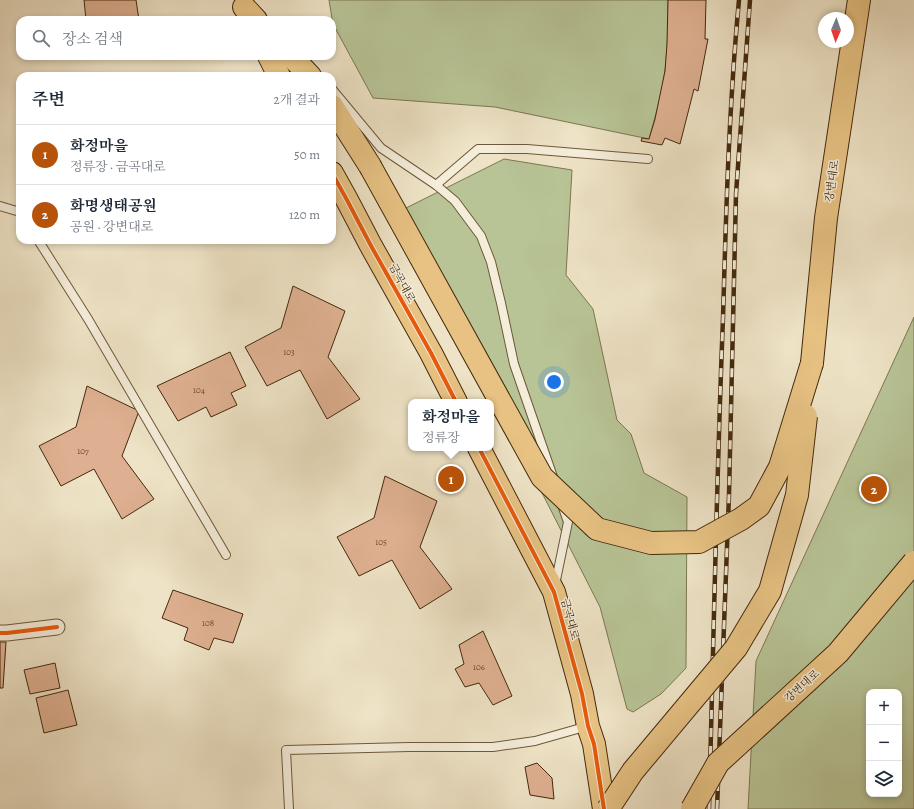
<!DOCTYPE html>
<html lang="ko">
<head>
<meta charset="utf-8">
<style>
  body { margin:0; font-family:Alegreya,"Noto Serif KR",serif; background:#f2f2f3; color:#1f2937 }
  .controls { position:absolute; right:12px; bottom:12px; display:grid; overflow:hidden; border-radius:8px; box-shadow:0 2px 6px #0003 }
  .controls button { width:36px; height:36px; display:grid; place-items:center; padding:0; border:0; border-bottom:1px solid #e0e1e3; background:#fff; color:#1f2937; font:20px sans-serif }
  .compass { position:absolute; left:818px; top:12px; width:36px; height:36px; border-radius:50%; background:#fff; box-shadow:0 2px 6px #0003; rotate:182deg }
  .you { position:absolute; left:554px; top:382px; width:14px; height:14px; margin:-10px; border:3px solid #fff; border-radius:50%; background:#1a73e8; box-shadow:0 0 0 6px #1a73e833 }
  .badge { display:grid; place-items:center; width:26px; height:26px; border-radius:50%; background:#b45309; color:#fff; font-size:13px; font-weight:700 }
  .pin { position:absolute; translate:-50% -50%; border:2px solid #fff; box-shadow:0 1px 4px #0006 }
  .popup { position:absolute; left:408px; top:399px; width:86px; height:52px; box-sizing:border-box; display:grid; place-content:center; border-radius:8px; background:#fff; filter:drop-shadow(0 1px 3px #0005); font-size:13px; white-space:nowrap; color:#747a83 }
  .popup b { font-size:15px; color:#1f2937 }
  .popup::after { content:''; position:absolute; left:50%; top:100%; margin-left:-8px; border:8px solid transparent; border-top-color:#fff }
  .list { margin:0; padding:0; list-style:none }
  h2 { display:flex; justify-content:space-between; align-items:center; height:52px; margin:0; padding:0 16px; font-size:17px }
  h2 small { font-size:13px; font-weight:400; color:#747a83 }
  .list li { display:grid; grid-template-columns:26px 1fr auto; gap:12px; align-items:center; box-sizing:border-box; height:60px; padding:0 16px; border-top:1px solid #e0e1e3 }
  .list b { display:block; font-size:15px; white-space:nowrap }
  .list p { margin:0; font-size:13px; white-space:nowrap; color:#747a83 }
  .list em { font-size:13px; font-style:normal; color:#747a83 }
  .icon { flex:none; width:22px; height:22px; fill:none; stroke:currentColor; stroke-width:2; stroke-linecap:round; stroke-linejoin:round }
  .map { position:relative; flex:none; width:914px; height:809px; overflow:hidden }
  .search { position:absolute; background:#fff; box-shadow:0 2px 6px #0003; left:16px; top:16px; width:320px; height:44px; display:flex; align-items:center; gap:10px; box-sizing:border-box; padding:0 14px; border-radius:12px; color:#747a83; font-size:15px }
  .panel { position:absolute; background:#fff; box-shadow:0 2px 6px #0003; left:16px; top:72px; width:320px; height:172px; border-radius:12px }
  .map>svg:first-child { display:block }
  .green { fill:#b8c496; stroke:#7e7651; fill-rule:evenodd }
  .building { fill:#deb091; stroke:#44290c }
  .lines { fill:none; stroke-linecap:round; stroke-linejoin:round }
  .service-casing { stroke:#6e583a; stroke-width:10 }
  .minor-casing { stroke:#6e583a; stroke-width:17 }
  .primary-casing { stroke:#44290c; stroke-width:24 }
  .trunk-casing { stroke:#44290c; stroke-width:24 }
  .service { stroke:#f4edda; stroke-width:8 }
  .minor { stroke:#f4edda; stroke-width:15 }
  .primary { stroke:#e7c283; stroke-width:22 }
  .trunk { stroke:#e7c283; stroke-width:22 }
  .rail-casing { stroke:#44290c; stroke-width:4.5 }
  .rail { stroke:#f4edda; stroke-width:3; stroke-dasharray:9; stroke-linecap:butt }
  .trunk-bridge-casing { stroke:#44290c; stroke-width:24; stroke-linecap:butt }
  .trunk-bridge { stroke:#e7c283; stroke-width:22 }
  .cycleway-casing { stroke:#f4edda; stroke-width:6 }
  .cycleway { stroke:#e8590c; stroke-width:4 }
  .labels { text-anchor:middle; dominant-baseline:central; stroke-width:3; stroke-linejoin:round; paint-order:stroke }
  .number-label { font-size:9px; fill:#6a4b2d }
  .street-label { font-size:11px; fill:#44290c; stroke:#f4edda }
</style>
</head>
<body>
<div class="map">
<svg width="914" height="809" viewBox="0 0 914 809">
  <rect width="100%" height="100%" fill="#eee3c6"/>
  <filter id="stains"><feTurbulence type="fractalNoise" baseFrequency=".005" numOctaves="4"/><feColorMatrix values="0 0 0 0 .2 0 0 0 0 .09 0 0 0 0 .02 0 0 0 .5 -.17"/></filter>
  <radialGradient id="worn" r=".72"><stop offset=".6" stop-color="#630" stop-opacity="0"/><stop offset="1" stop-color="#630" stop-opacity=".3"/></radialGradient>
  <g class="green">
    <path d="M 329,0 L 668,0 C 668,24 668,47 665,70 C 662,94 655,117 649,139 L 495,107 L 373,98 L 333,24 Z"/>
    <path d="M 504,159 L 572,170 L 566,275 L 593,309 L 617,420 L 631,434 L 644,473 L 687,497 L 686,668 L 661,694 L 633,712 L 627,709 L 600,607 L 508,426 L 398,212 Z"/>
    <path d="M 914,317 L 914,809 L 748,809 L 756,661 ZM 869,692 L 899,692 L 899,794 L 869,794 Z"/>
  </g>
  <g class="building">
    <path d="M 84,0 L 136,0 L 139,20 L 86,20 Z"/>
    <path d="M 668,0 L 706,0 L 705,39 L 708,39 L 698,91 L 694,89 L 680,144 L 665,138 L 662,145 L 641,141 L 642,138 L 649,139 L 655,119 L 665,71 L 667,44 Z"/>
    <path d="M 293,286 L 345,311 L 328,357 L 360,399 L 327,419 L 300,370 L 267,386 L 245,347 L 281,328 Z"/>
    <path d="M 230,352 L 246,386 L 231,393 L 237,405 L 211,417 L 206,407 L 178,421 L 157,386 Z"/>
    <path d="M 87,386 L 139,411 L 122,456 L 154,499 L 122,519 L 94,469 L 61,486 L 39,446 L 76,427 Z"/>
    <path d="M 385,476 L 437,501 L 420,547 L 452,589 L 420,609 L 392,560 L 359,576 L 337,537 L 374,518 Z"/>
    <path d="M 173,590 L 243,614 L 233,643 L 214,638 L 209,650 L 184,640 L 188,628 L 162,618 Z"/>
    <path d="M 483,631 L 512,696 L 493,705 L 479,683 L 465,687 L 455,669 L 464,664 L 459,645 Z"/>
    <path d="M 0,642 L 6,642 L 3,688 L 0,688 Z"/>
    <path d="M 55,663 L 60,688 L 30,694 L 24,670 Z"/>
    <path d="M 68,690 L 77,725 L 44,733 L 36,698 Z"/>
    <path d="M 537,763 L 552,778 L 554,799 L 530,795 L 525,767 Z"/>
  </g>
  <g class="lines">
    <g class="service-casing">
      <g id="service">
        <path d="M 332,89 L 381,148 L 436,185 L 455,201 L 481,236 L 491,262 L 501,303 L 514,364 L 553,477"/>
        <path d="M 436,185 L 478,149 L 527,149 L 648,159"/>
        <path d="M 0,206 L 20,212"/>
        <path d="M 38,240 L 88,319 L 226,555"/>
        <path d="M 555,585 L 568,522 L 562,505"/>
        <path d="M 289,809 L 286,750 L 409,747 L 493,747 L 535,741 L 588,726"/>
      </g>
    </g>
    <g class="minor-casing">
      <path id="minor" d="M 0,633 L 7,633 L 57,627"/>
    </g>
    <g class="primary-casing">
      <g id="primary">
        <path d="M 269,56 L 279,76"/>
        <path d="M 332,173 L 347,200 L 370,244 L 431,353 L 456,402"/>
        <path d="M 479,448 L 554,592 L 582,694 L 588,726 L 594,744 L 604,809"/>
      </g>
    </g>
    <g class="trunk-casing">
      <g id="trunk">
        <path d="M 244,7 L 256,20"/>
        <path d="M 291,56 L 310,76"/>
        <path d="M 332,106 L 370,166"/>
        <path d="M 812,363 L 826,218 L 859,0"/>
      </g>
    </g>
    <use href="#service" class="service"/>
    <use href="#minor" class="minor"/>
    <use href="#primary" class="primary"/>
    <use href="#trunk" class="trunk"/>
    <g class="rail-casing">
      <g id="rail">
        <path d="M 709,809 L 710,771 C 714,620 717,469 723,318 C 726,212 729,106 739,0"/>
        <path d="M 717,809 L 729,495 L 736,194 L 750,0"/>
      </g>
    </g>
    <use href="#rail" class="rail"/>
    <g class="trunk-bridge-casing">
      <g id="trunk-bridge">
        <path d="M 370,166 L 542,477 L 597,529 L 651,543 L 699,542 L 741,519 L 759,506 L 780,467 L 812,363"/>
        <path d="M 608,809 L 633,771 L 736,648 L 770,591 L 797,495 L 806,416"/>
        <path d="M 692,809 L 718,763 L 838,653 L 914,562"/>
      </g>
    </g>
    <use href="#trunk-bridge" class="trunk-bridge"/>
    <g class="cycleway-casing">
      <g id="cycleway">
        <path d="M 332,173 L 347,200 L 370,244 L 431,353 L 456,402"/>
        <path d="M 479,448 L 554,592 L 582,694 L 588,726 L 594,744 L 604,809"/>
        <path d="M 0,633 L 7,633 L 57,627"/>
      </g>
    </g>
    <use href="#cycleway" class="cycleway"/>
  </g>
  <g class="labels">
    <g class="number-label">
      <text x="289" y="352">103</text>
      <text x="199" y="390">104</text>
      <text x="83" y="451">107</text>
      <text x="381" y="542">105</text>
      <text x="208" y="623">108</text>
      <text x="479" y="667">106</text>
    </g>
    <g class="street-label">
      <text transform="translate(832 181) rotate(-82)">강변대로</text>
      <text transform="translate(402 283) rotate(61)">금곡대로</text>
      <text transform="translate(570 619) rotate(75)">금곡대로</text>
      <text transform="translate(802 686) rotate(-42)">강변대로</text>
    </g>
  </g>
  <rect width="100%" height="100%" filter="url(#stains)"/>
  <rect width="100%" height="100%" fill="url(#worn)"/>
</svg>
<div class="controls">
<button>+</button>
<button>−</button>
<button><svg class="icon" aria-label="layers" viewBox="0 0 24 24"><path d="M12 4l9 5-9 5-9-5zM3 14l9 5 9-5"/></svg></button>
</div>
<svg class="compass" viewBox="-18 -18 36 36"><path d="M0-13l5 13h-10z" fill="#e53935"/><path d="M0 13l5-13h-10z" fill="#747a83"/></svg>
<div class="you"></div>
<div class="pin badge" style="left:451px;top:479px">1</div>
<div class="popup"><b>화정마을</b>정류장</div>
<div class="pin badge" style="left:874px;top:489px">2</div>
<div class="search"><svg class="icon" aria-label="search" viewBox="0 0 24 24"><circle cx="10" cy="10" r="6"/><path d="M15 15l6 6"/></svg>장소 검색</div>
<section class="panel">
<h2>주변<small>2개 결과</small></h2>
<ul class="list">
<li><span class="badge">1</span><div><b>화정마을</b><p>정류장 · 금곡대로</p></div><em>50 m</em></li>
<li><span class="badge">2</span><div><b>화명생태공원</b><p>공원 · 강변대로</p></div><em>120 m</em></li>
</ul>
</section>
</div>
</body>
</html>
